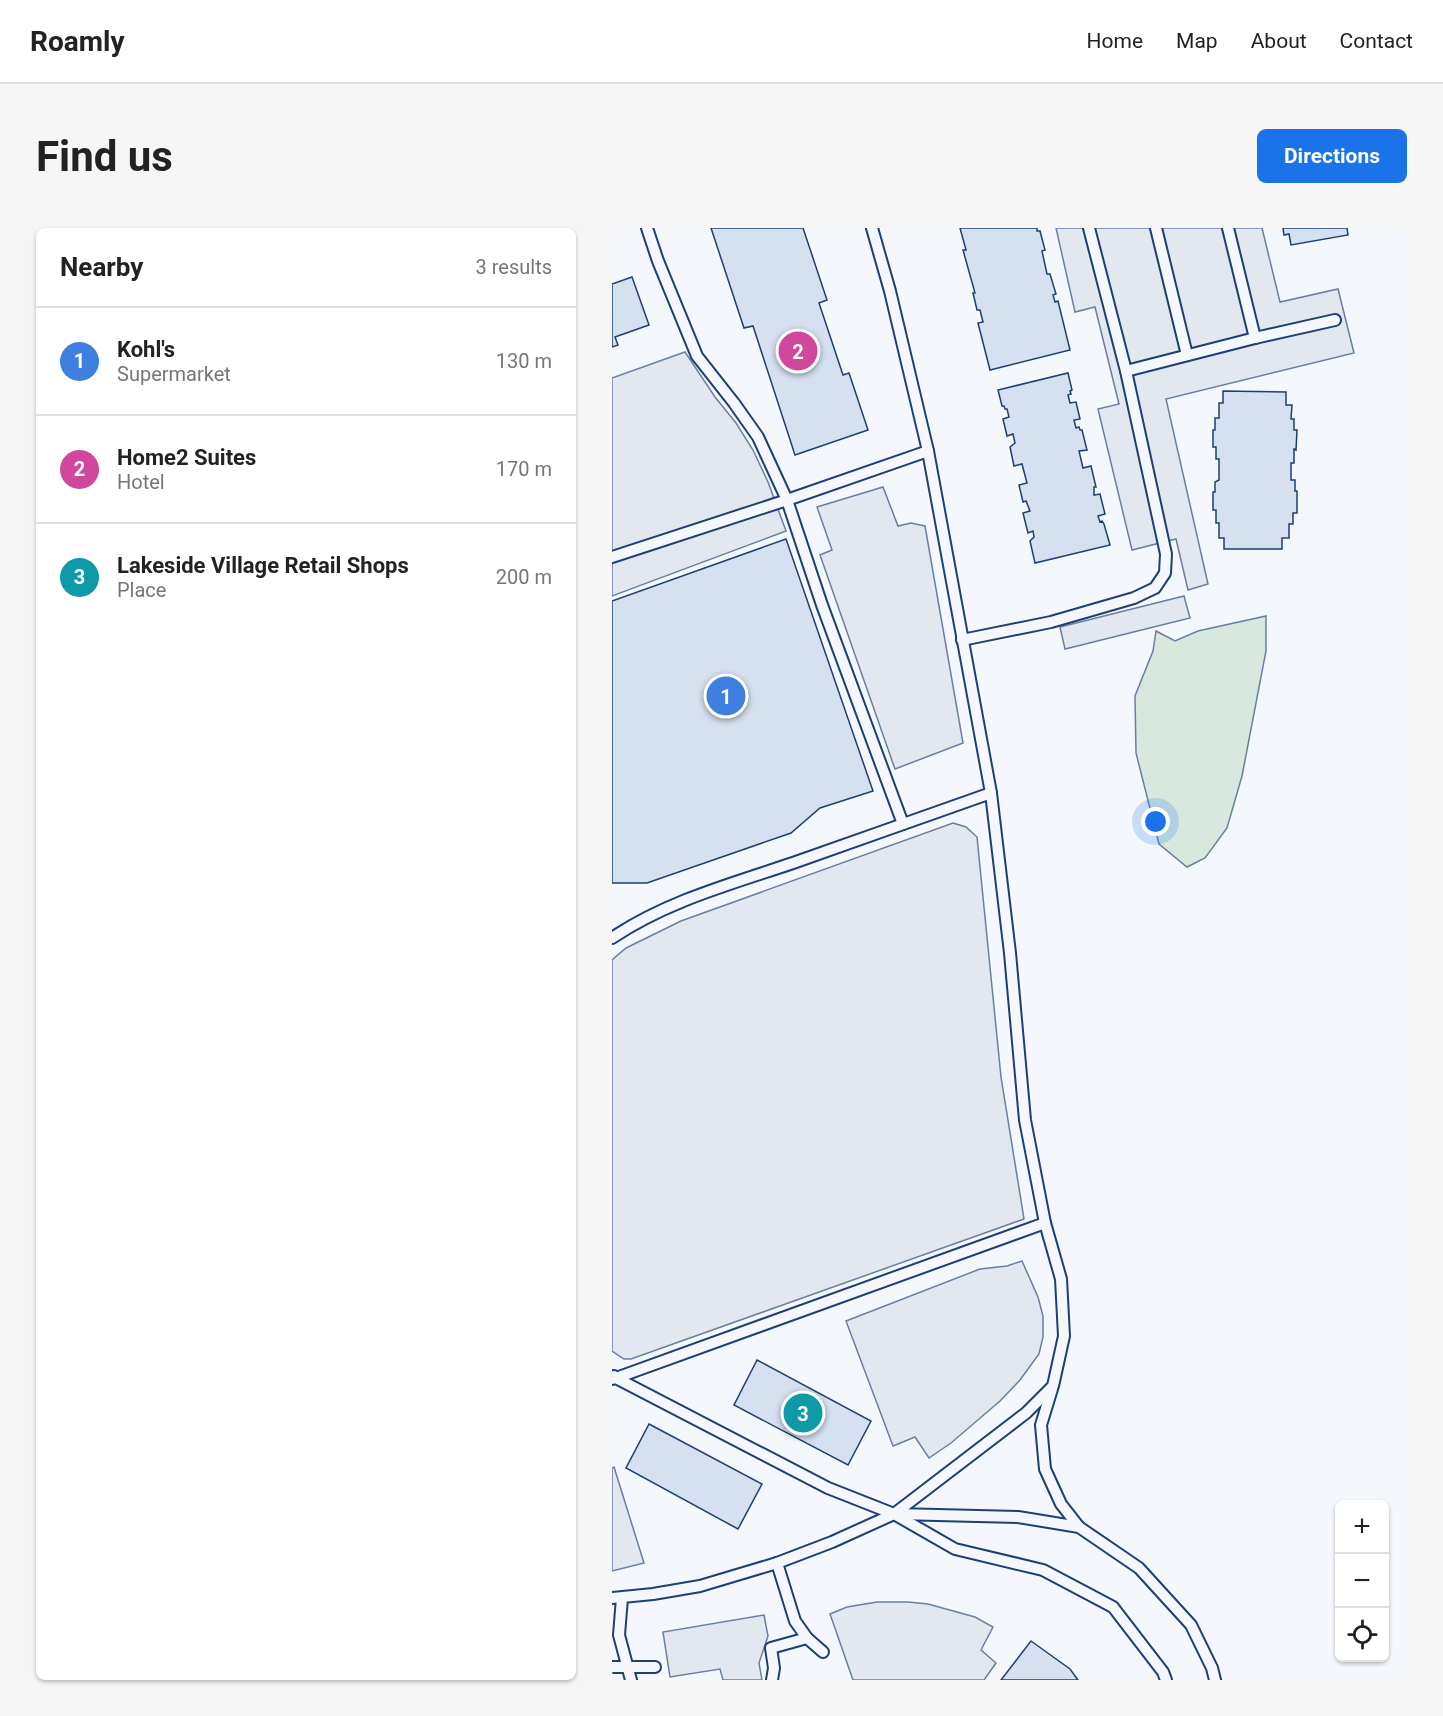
<!DOCTYPE html>
<html lang="en">
<head>
<meta charset="utf-8">
<style>
  body { margin:0; font-family:Roboto,sans-serif; background:#f6f6f6; color:#222 }
  .controls { position:absolute; right:18px; bottom:18px; display:grid; overflow:hidden; border-radius:9px; box-shadow:0 2px 4px #0004 }
  .controls button { width:54px; height:54px; display:grid; place-items:center; padding:0; border:0; border-bottom:2px solid #e0e0e0; background:#fff; color:#222; font:30px sans-serif }
  .you { position:absolute; left:544px; top:594px; width:21px; height:21px; margin:-15px; border:4px solid #fff; border-radius:50%; background:#1a73e8; box-shadow:0 0 0 9px #1a73e833 }
  .badge { display:grid; place-items:center; width:39px; height:39px; border-radius:50%; background:#1a73e8; color:#fff; font-size:20px; font-weight:700 }
  .pin { position:absolute; translate:-50% -50%; border:3px solid #fff; box-shadow:0 2px 6px #0006 }
  .list { margin:0; padding:0; list-style:none }
  h2 { display:flex; justify-content:space-between; align-items:center; height:78px; margin:0; padding:0 24px; font-size:26px }
  h2 small { font-size:20px; font-weight:400; color:#767676 }
  .list li { display:grid; grid-template-columns:39px 1fr auto; gap:18px; align-items:center; box-sizing:border-box; height:108px; padding:0 24px; border-top:2px solid #e0e0e0 }
  .list b { display:block; font-size:22px; white-space:nowrap }
  .list p { margin:0; font-size:20px; white-space:nowrap; color:#767676 }
  .list em { font-size:20px; font-style:normal; color:#767676 }
  .icon { flex:none; width:33px; height:33px; fill:none; stroke:currentColor; stroke-width:2; stroke-linecap:round; stroke-linejoin:round }
  .map { position:relative; flex:none; width:795px; height:1452px; overflow:hidden; border-radius:9px }
  header { display:flex; align-items:center; gap:36px; box-sizing:border-box; height:84px; padding:0 30px; background:#fff; border-bottom:2px solid #e0e0e0 }
  header strong { font-size:28px }
  nav { display:flex; gap:33px; margin-inline-start:auto; font-size:21px }
  .intro { display:flex; align-items:center; justify-content:space-between; box-sizing:border-box; height:144px; padding:0 36px }
  h1 { margin:0; font-size:42px }
  .button { padding:15px 27px; border-radius:9px; background:#1a73e8; color:#fff; font-size:21px; font-weight:700 }
  main { display:flex; gap:36px; padding:0 36px }
  aside { flex:1; background:#fff; border-radius:9px; box-shadow:0 2px 4px #0004 }
  .map>svg:first-child { display:block }
  .green { fill:#d7e8df; stroke:#687fa3; stroke-width:1.5 }
  .parking { fill:#e3e8f0; stroke:#687fa3; stroke-width:1.5 }
  .building { fill:#d5e0f0; stroke:#1d3f73; stroke-width:1.5 }
  .lines { fill:none; stroke-linecap:round; stroke-linejoin:round }
  .service-casing { stroke:#1d3f73; stroke-width:14 }
  .service { stroke:#f4f7fb; stroke-width:10 }
</style>
</head>
<body>
<header>
<strong>Roamly</strong>
<nav><a>Home</a><a>Map</a><a>About</a><a>Contact</a></nav>
</header>
<div class="intro"><h1>Find us</h1><a class="button">Directions</a></div>
<main>
<aside>
<h2>Nearby<small>3 results</small></h2>
<ul class="list">
<li><span class="badge" style="background:#3f7fe0">1</span><div><b>Kohl's</b><p>Supermarket</p></div><em>130 m</em></li>
<li><span class="badge" style="background:#d1479c">2</span><div><b>Home2 Suites</b><p>Hotel</p></div><em>170 m</em></li>
<li><span class="badge" style="background:#0f9aa8">3</span><div><b>Lakeside Village Retail Shops</b><p>Place</p></div><em>200 m</em></li>
</ul>
</aside>
<div class="map">
<svg width="795" height="1452" viewBox="0 0 795 1452">
  <rect width="100%" height="100%" fill="#f4f7fb"/>
  <path class="green" d="M 654,388 L 654,423 L 630,548 L 615,600 L 593,630 L 575,639 L 547,616 L 524,525 L 523,468 L 541,423 L 544,403 L 563,413 L 586,403 Z"/>
  <g class="parking">
    <path d="M 444,0 L 650,0 L 668,74 L 726,61 L 742,125 L 554,171 L 596,356 L 576,362 L 564,311 L 520,322 L 486,181 L 507,176 L 483,79 L 463,84 Z"/>
    <path d="M 73,124 L 103,169 L 124,195 L 141,222 L 156,254 L 174,303 L 0,368 L 0,150 Z"/>
    <path d="M 271,259 L 286,298 L 299,295 L 313,298 L 351,515 L 283,541 L 208,327 L 220,322 L 205,279 Z"/>
    <path d="M 572,368 L 578,390 L 453,421 L 448,399 Z"/>
    <path d="M 341,595 L 354,599 L 365,609 L 389,849 L 412,991 L 19,1131 L 12,1131 L 0,1123 L 0,732 L 14,720 L 69,693 Z"/>
    <path d="M 410,1033 L 426,1069 L 431,1088 L 431,1109 L 427,1126 L 408,1152 L 388,1173 L 339,1215 L 317,1230 L 303,1209 L 281,1218 L 234,1093 L 368,1041 L 395,1038 Z"/>
    <path d="M 2,1239 L 32,1335 L 0,1343 L 0,1240 Z"/>
    <path d="M 265,1374 L 296,1374 L 316,1376 L 363,1389 L 381,1399 L 369,1422 L 384,1435 L 372,1452 L 241,1452 L 218,1386 L 235,1379 Z"/>
    <path d="M 152,1387 L 156,1408 L 147,1435 L 150,1452 L 111,1452 L 108,1441 L 58,1449 L 51,1404 Z"/>
  </g>
  <g class="building">
    <path d="M 99,0 L 191,0 L 215,72 L 207,75 L 231,147 L 237,145 L 256,202 L 183,227 L 141,98 L 132,100 Z"/>
    <path d="M 348,0 L 425,0 L 425,3 L 428,3 L 433,22 L 430,23 L 435,46 L 438,46 L 444,66 L 441,67 L 443,74 L 446,73 L 458,122 L 378,142 L 366,95 L 371,94 L 368,82 L 365,82 L 361,65 L 363,65 L 351,22 L 354,22 Z"/>
    <path d="M 671,0 L 735,0 L 736,7 L 679,17 L 677,6 L 672,7 Z"/>
    <path d="M 20,49 L 37,97 L 3,109 L 6,117 L 0,119 L 0,56 Z"/>
    <path d="M 456,145 L 460,162 L 458,163 L 459,166 L 456,167 L 458,175 L 464,174 L 468,191 L 462,192 L 464,200 L 467,199 L 468,202 L 470,202 L 475,222 L 467,223 L 471,240 L 479,238 L 484,259 L 482,259 L 482,267 L 488,266 L 493,286 L 486,288 L 488,294 L 490,293 L 492,296 L 498,317 L 423,335 L 418,313 L 422,309 L 421,303 L 416,305 L 411,285 L 418,283 L 414,273 L 411,274 L 407,257 L 415,255 L 410,236 L 402,238 L 398,219 L 403,215 L 401,206 L 395,208 L 391,191 L 397,189 L 395,181 L 393,181 L 392,178 L 390,178 L 386,162 Z"/>
    <path d="M 611,163 L 674,164 L 674,177 L 680,177 L 679,191 L 682,191 L 682,202 L 685,202 L 684,222 L 682,221 L 682,235 L 679,235 L 679,252 L 683,252 L 683,263 L 685,263 L 685,285 L 681,285 L 681,296 L 677,296 L 677,310 L 670,310 L 670,321 L 612,321 L 612,310 L 607,310 L 607,295 L 604,295 L 604,282 L 601,282 L 601,264 L 603,264 L 603,254 L 607,252 L 607,231 L 604,231 L 604,219 L 601,219 L 601,202 L 603,202 L 603,190 L 607,190 L 607,175 L 611,175 Z"/>
    <path d="M 174,311 L 261,563 L 208,580 L 179,605 L 35,655 L 0,655 L 0,373 Z"/>
    <path d="M 145,1132 L 259,1193 L 236,1237 L 122,1177 Z"/>
    <path d="M 37,1196 L 150,1256 L 126,1301 L 14,1240 Z"/>
    <path d="M 419,1413 L 458,1441 L 466,1452 L 389,1452 Z"/>
  </g>
  <g class="lines">
    <g class="service-casing">
      <g id="service">
        <path d="M 35,0 L 46,33 L 85,128 L 122,175 L 146,209 L 175,272 L 210,377 L 291,596"/>
        <path d="M 544,0 L 575,127"/>
        <path d="M 616,0 L 643,110"/>
        <path d="M 514,143 L 643,110 L 723,92"/>
        <path d="M 0,329 L 175,272 L 316,223"/>
        <path d="M 350,412 L 439,394 L 522,370 L 543,360 L 553,345 L 554,326 L 514,143 L 477,0"/>
        <path d="M 0,710 C 55,673 119,656 181,635 C 247,612 313,588 379,565"/>
        <path d="M 2,1148 L 4,1150 L 433,995"/>
        <path d="M 0,1151 L 4,1150 L 216,1260 L 282,1286 L 343,1321 L 431,1342 L 501,1379 L 551,1444 L 554,1452"/>
        <path d="M 440,1161 L 429,1197 L 433,1241 L 449,1276 L 467,1299"/>
        <path d="M 285,1286 L 406,1289 L 467,1299 L 527,1340 L 579,1397 L 600,1440 L 603,1452"/>
        <path d="M 165,1335 L 183,1393 L 195,1410 L 211,1424"/>
        <path d="M 0,1370 L 41,1366 L 88,1358 L 165,1335 L 220,1314 L 282,1286 L 414,1185 L 441,1158 L 452,1108 L 449,1051 L 433,995 L 413,892 L 398,725 L 379,565 L 316,223 L 278,63 L 260,0"/>
        <path d="M 10,1370 L 7,1407 L 19,1452"/>
        <path d="M 0,1439 L 43,1439"/>
        <path d="M 160,1452 L 162,1440 L 159,1420 L 195,1410"/>
      </g>
    </g>
    <use href="#service" class="service"/>
  </g>
</svg>
<div class="controls">
<button>+</button>
<button>−</button>
<button><svg class="icon" aria-label="locate" viewBox="0 0 24 24"><circle cx="12" cy="12" r="6"/><path d="M12 2v4M12 18v4M2 12h4M18 12h4"/></svg></button>
</div>
<div class="you"></div>
<div class="pin badge" style="left:114px;top:468px;background:#3f7fe0">1</div>
<div class="pin badge" style="left:186px;top:123px;background:#d1479c">2</div>
<div class="pin badge" style="left:191px;top:1185px;background:#0f9aa8">3</div>
</div>
</main>
</body>
</html>
